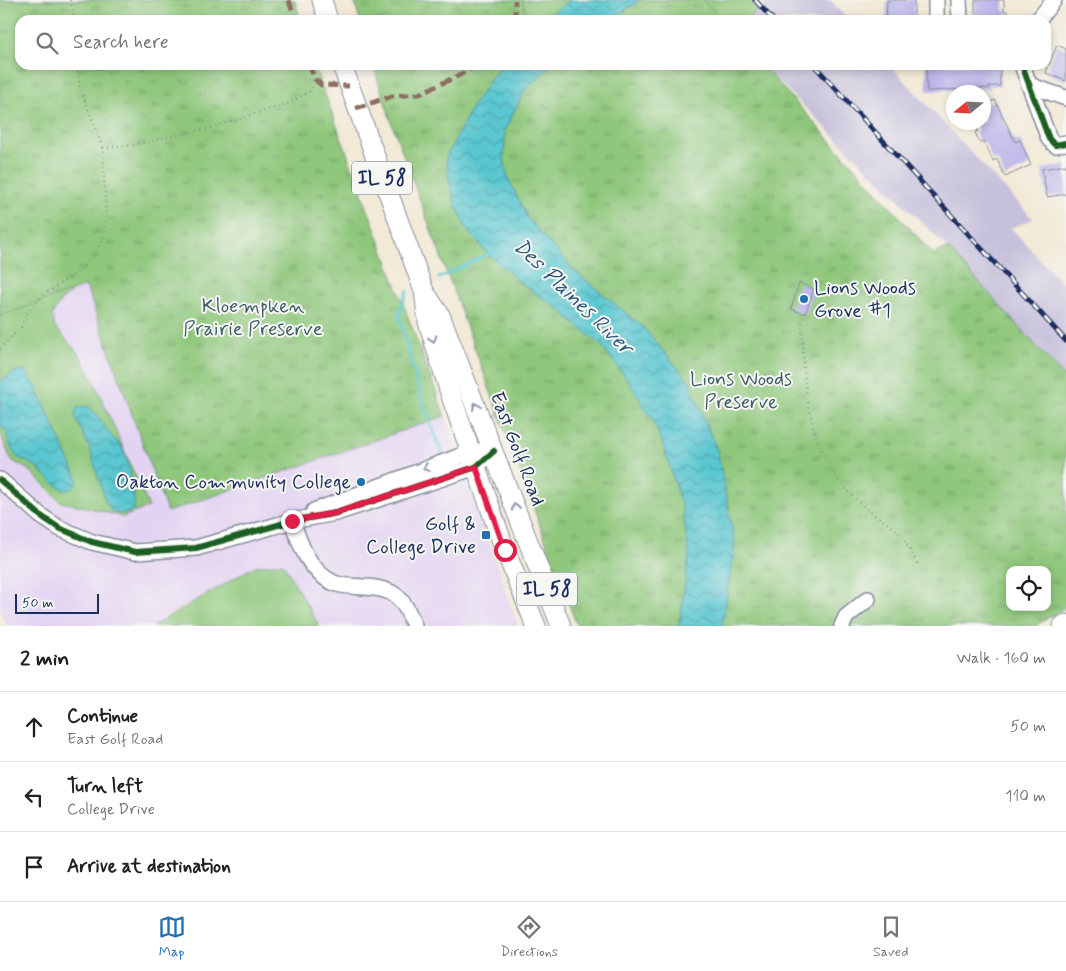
<!DOCTYPE html>
<html lang="en">
<head>
<meta charset="utf-8">
<style>
  body { margin:0; font-family:Mynerve,sans-serif; background:#f6f6f6; color:#202124 }
  .controls { position:absolute; right:15px; bottom:15px; display:grid; overflow:hidden; border-radius:10px; box-shadow:0 2px 8px #0003 }
  .controls button { width:45px; height:45px; display:grid; place-items:center; padding:0; border:0; border-bottom:1px solid #e0e0e0; background:#fff; color:#202124; font:25px sans-serif }
  .compass { position:absolute; left:946px; top:85px; width:45px; height:45px; border-radius:50%; background:#fff; box-shadow:0 2px 8px #0003; rotate:252deg }
  .scale { position:absolute; left:15px; bottom:12px; width:84px; box-sizing:border-box; padding-left:5px; border:2px solid #1b2f5e; border-top:0; font-size:14px; line-height:18px; white-space:nowrap; color:#1b2f5e; -webkit-text-stroke:4px #f6f6f2; paint-order:stroke }
  .stop { position:absolute; width:15px; height:15px; margin:-11px; border:4px solid #e11d48; border-radius:50%; background:#fff }
  .stop.end { background:#e11d48; border-color:#fff; box-shadow:0 1px 5px #0008 }
  .list { margin:0; padding:0; list-style:none }
  h2 { display:flex; justify-content:space-between; align-items:center; height:65px; margin:0; padding:0 20px; font-size:21px }
  h2 small { font-size:16px; font-weight:400; color:#757577 }
  .list li { display:grid; grid-template-columns:32px 1fr auto; gap:15px; align-items:center; box-sizing:border-box; height:70px; padding:0 20px; border-top:1px solid #e0e0e0 }
  .list b { display:block; font-size:19px; white-space:nowrap }
  .list p { margin:0; font-size:16px; white-space:nowrap; color:#757577 }
  .list em { font-size:16px; font-style:normal; color:#757577 }
  .icon { flex:none; width:28px; height:28px; fill:none; stroke:currentColor; stroke-width:2; stroke-linecap:round; stroke-linejoin:round }
  .map { position:relative; flex:none; width:1066px; height:626px; overflow:hidden }
  .search { position:absolute; background:#fff; box-shadow:0 2px 8px #0003; left:15px; right:15px; top:15px; height:55px; display:flex; align-items:center; gap:12px; box-sizing:border-box; padding:0 18px; border-radius:15px; color:#757577; font-size:19px }
  .sheet { height:275px; background:#fff }
  nav { display:flex; justify-content:space-around; align-items:center; box-sizing:border-box; height:70px; border-top:1px solid #e0e0e0; background:#fff; font-size:14px; color:#757577 }
  nav a { display:grid; justify-items:center; gap:2px }
  nav .on { color:#1f6fb2 }
  .map>svg:first-child { display:block }
  .built { fill:#e3d3f2 }
  .industrial { fill:#c6c0da }
  .grass { fill:#8fc77b; stroke:#557b6c }
  .park { fill:url(#park-tufts); stroke:#557b6c; fill-rule:evenodd }
  .water { fill:url(#water-waves); stroke:#3a7b97 }
  .lines { fill:none; stroke-linecap:round; stroke-linejoin:round }
  .stream { stroke:#5ac7d0; stroke-width:3 }
  .building { fill:#b9b1e9 }
  .minor-casing { stroke:#868c9a; stroke-width:18 }
  .major-casing { stroke:#868c9a; stroke-width:21 }
  .path { stroke:#868c9a; stroke-width:2; stroke-dasharray:1 4; stroke-linecap:butt }
  .minor { stroke:#fff; stroke-width:15 }
  .major { stroke:#fff; stroke-width:19 }
  .rail-casing { stroke:#1b2f5e; stroke-width:5 }
  .rail { stroke:#f6f6f2; stroke-width:3; stroke-dasharray:9; stroke-linecap:butt }
  .quiet { stroke:#8d6e63; stroke-width:5; stroke-dasharray:10 5; stroke-linecap:butt }
  .cycleway-casing { stroke:#f6f6f2; stroke-width:9 }
  .cycleway { stroke:#1b5e20; stroke-width:6 }
  .oneway { stroke:#8d97ae }
  .route { stroke:#e11d48; stroke-width:6 }
  .poi-dot { fill:#1f6fb2; stroke:#f6f6f2; stroke-width:2 }
  .labels { text-anchor:middle; dominant-baseline:central; stroke-width:4; stroke-linejoin:round; paint-order:stroke }
  .shield { fill:#f6f6f2; stroke:#5d6b8a; stroke-width:1 }
  .shield-label { font-size:19px; font-weight:bold; fill:#1b2f5e }
  .poi-label { font-size:20px; fill:#1b2f5e; stroke:#f6f6f2; text-anchor:end }
  .park-label { font-size:20px; fill:#3e5d67; stroke:#f6f6f2 }
  .street-label { font-size:20px; fill:#1b2f5e; stroke:#f6f6f2 }
  .water-label { font-size:21px; font-style:italic; fill:#2b557a; stroke:#f6f6f2 }
</style>
</head>
<body>
<div class="map">
<svg width="1066" height="626" viewBox="0 0 1066 626">
  <defs>
    <pattern id="park-tufts" width="24" height="20" patternUnits="userSpaceOnUse" patternTransform="scale(1.25)"><rect width="24" height="20" fill="#8fc77b"/><path d="M3 7l-1-3M5 7V3M7 7l1-3M15 17l-1-3M17 17v-4M19 17l1-3" fill="none" stroke="#74a268"/></pattern>
    <pattern id="water-waves" width="16" height="10" patternUnits="userSpaceOnUse" patternTransform="scale(1.25)"><rect width="16" height="10" fill="#5ac7d0"/><path d="M0 5q4-4 8 0t8 0" fill="none" stroke="#4aa2ac"/></pattern>
  </defs>
  <rect width="100%" height="100%" fill="#f6f6f2"/>
  <filter id="ink" filterUnits="userSpaceOnUse"><feTurbulence type="fractalNoise" baseFrequency=".02" numOctaves="2"/><feDisplacementMap in="SourceGraphic" scale="10" xChannelSelector="R" yChannelSelector="G"/><feConvolveMatrix kernelMatrix="1 2 1 2 8 2 1 2 1" color-interpolation-filters="sRGB"/></filter>
  <filter id="wash" filterUnits="userSpaceOnUse"><feTurbulence type="fractalNoise" baseFrequency=".0096" numOctaves="4" result="noise"/><feDisplacementMap in="SourceGraphic" scale="20" xChannelSelector="R" yChannelSelector="G"/><feGaussianBlur stdDeviation="1.12" result="paint"/><feColorMatrix in="noise" values="0 0 0 0 0 0 0 0 0 0 0 0 0 0 0 0 0 1.4 0 .05"/><feComposite in="paint" operator="in"/></filter>
  <g filter="url(#wash)">
    <rect width="100%" height="100%" fill="#f2e9d6"/>
    <path class="built" d="M 86,286 L 167,512 L 445,416 L 518,626 L 7,626 L 0,611 L 0,316 Z"/>
    <g class="industrial">
      <path d="M 751,0 L 759,9 L 769,0 L 830,0 L 849,20 L 721,20 Z"/>
      <path d="M 762,65 L 890,65 L 1033,219 L 1011,228 L 1066,288 L 1066,379 L 948,248 Z"/>
    </g>
    <g class="grass">
      <path d="M 0,0 L 295,0 L 300,20 L 20,20 L 20,65 L 314,65 L 323,90 L 111,255 L 61,301 L 52,315 L 55,327 L 79,354 L 94,381 L 149,507 L 123,517 L 90,508 L 61,502 L 29,470 L 11,460 L 0,432 L 0,302 L 39,147 Z"/>
      <path d="M 522,0 L 570,0 L 544,20 L 528,20 Z"/>
      <path d="M 640,0 L 751,0 L 759,9 L 747,19 L 748,20 L 629,20 Z"/>
      <path d="M 283,563 L 319,626 L 153,626 L 255,566 Z"/>
    </g>
    <g class="park">
      <path d="M 0,0 L 295,0 L 300,20 L 20,20 L 20,65 L 314,65 L 445,416 L 167,512 L 86,286 L 0,316 Z"/>
      <path d="M 354,0 L 522,0 L 528,20 L 360,20 Z"/>
      <path d="M 640,0 L 703,0 L 721,20 L 611,20 Z"/>
      <path d="M 373,65 L 542,65 L 545,71 L 552,65 L 762,65 L 933,254 L 948,248 L 1066,379 L 1066,607 L 1035,626 L 577,626 L 393,127 ZM 1010,570 L 1047,570 L 1047,607 L 1010,607 Z"/>
    </g>
    <g class="water">
      <path d="M 570,0 L 640,0 L 611,20 L 544,20 Z"/>
      <path d="M 501,65 L 552,65 L 526,88 L 505,129 L 504,160 L 508,178 L 528,219 L 574,270 L 643,327 L 689,381 L 718,453 L 735,544 L 722,626 L 679,626 L 689,555 L 682,507 L 663,445 L 653,420 L 627,379 L 600,344 L 571,321 L 560,310 L 521,283 L 488,254 L 468,231 L 455,203 L 448,175 L 446,157 L 473,105 Z"/>
      <path d="M 19,370 L 27,372 L 36,387 L 78,480 L 73,488 L 65,490 C 52,484 45,474 34,465 C 28,461 18,460 14,453 C 8,443 9,432 0,425 L 0,381 Z"/>
      <path d="M 87,406 C 99,414 101,422 109,433 C 112,437 117,441 120,445 C 129,458 136,494 134,510 L 126,513 L 113,513 L 105,500 L 90,449 L 75,416 L 77,408 Z"/>
    </g>
    <g class="lines">
      <g class="stream">
        <path d="M 439,278 L 490,253"/>
        <path d="M 407,291 L 399,315 L 422,401 L 442,454"/>
      </g>
    </g>
    <g id="blocks">
      <g class="building">
        <path d="M 887,0 L 914,0 L 914,20 L 886,20 Z"/>
        <path d="M 975,0 L 1004,0 L 1004,11 L 1007,11 L 1007,20 L 979,20 L 979,15 L 975,15 Z"/>
        <path d="M 1057,45 L 1066,49 L 1066,81 L 1046,73 Z"/>
        <path d="M 926,65 L 1000,65 L 1000,86 L 989,86 L 990,88 L 927,91 Z"/>
        <path d="M 995,100 L 1015,142 L 1020,140 L 1031,165 L 1005,177 L 997,159 L 993,161 L 984,141 L 980,143 L 975,132 L 978,131 L 974,122 L 984,122 L 984,105 Z"/>
        <path d="M 1066,165 L 1066,194 L 1047,197 L 1042,169 Z"/>
        <path d="M 799,283 L 814,289 L 805,314 L 791,309 Z"/>
      </g>
    </g>
  </g>
  <g filter="url(#ink)">
    <use href="#blocks" fill-opacity="0" stroke="#868c9a" stroke-width="1"/>
    <g class="lines">
      <g class="minor-casing">
        <g id="minor">
          <path d="M 959,0 L 960,20"/>
          <path d="M 936,20 L 936,0"/>
          <path d="M 1038,20 L 1054,0"/>
          <path d="M 1022,65 L 1049,139 L 1055,145 L 1066,143"/>
          <path d="M 1029,85 L 1066,98"/>
          <path d="M 0,480 L 41,516 L 59,528 L 92,542 L 135,552 L 196,548 L 292,521 L 336,513 L 476,467 L 494,451"/>
          <path d="M 314,511 L 471,452 L 480,451"/>
          <path d="M 292,521 C 300,544 309,572 334,583 C 344,587 354,586 364,587 C 395,588 404,598 414,626"/>
          <path d="M 842,626 L 846,617 L 868,599"/>
        </g>
      </g>
      <g class="major-casing">
        <g id="major">
          <path d="M 322,0 L 328,20"/>
          <path d="M 342,65 L 424,291 L 428,322 L 450,393 L 505,550 L 536,626"/>
          <path d="M 426,294 L 440,315 L 561,626"/>
          <path d="M 1063,626 L 1066,624"/>
        </g>
      </g>
      <g class="path">
        <path d="M 70,0 L 75,20"/>
        <path d="M 103,148 L 132,145 L 206,129 L 287,104 L 310,91 L 317,81"/>
        <path d="M 802,322 C 804,385 805,446 851,494 C 860,504 870,512 881,519 C 885,523 892,526 896,530 C 905,540 912,554 919,566"/>
        <path d="M 0,349 L 21,327 L 25,316 L 40,297 L 76,273 L 94,254 L 103,240 L 106,214 L 103,149 L 80,87 L 77,65"/>
      </g>
      <use href="#minor" class="minor"/>
      <use href="#major" class="major"/>
      <g class="rail-casing">
        <g id="rail">
          <path d="M 755,0 L 773,20"/>
          <path d="M 814,65 L 1066,341"/>
        </g>
      </g>
      <use href="#rail" class="rail"/>
      <g class="quiet">
        <path d="M 289,0 L 295,20"/>
        <path d="M 515,20 L 515,0"/>
        <path d="M 309,65 L 315,79 L 321,85 L 349,86"/>
        <path d="M 356,108 L 392,96 L 419,94 L 460,75 L 476,65"/>
      </g>
      <g class="cycleway-casing">
        <g id="cycleway">
          <path d="M 1022,65 L 1049,139 L 1055,145 L 1066,143"/>
          <path d="M 0,480 L 41,516 L 59,528 L 92,542 L 135,552 L 196,548 L 292,521 L 336,513 L 476,467 L 494,451"/>
        </g>
      </g>
      <use href="#cycleway" class="cycleway"/>
    </g>
    <defs><path id="oneway-chevron" d="M-2-3.5L2.5 0L-2 3.5" fill="none" stroke-width="1.6" stroke-linecap="round" stroke-linejoin="round" transform="scale(1.25)"/></defs>
    <g class="oneway">
      <use href="#oneway-chevron" transform="translate(433 339) rotate(73)"/>
      <use href="#oneway-chevron" transform="translate(476 406) rotate(-112)"/>
      <use href="#oneway-chevron" transform="translate(426 468) rotate(160)"/>
      <use href="#oneway-chevron" transform="translate(515 507) rotate(-110)"/>
    </g>
  </g>
  <g class="lines" filter="url(#ink)">
    <path class="route" d="M 292,521 L 336,513 L 476,467 L 505,550"/>
  </g>
  <g class="poi-dot">
    <circle cx="804" cy="299" r="5"/>
    <circle cx="361" cy="482" r="5"/>
    <rect x="481" y="530" width="10" height="10" rx="2.5"/>
  </g>
  <g class="labels">
    <g class="shield">
      <rect x="352" y="161.5" width="60" height="33" rx="4"/>
      <rect x="517" y="572.5" width="60" height="33" rx="4"/>
    </g>
    <g class="shield-label">
      <text x="382" y="178">IL 58</text>
      <text x="547" y="589">IL 58</text>
    </g>
    <g class="poi-label">
      <text x="814" y="288" text-anchor="start">Lions Woods<tspan x="814" dy="23">Grove #1</tspan></text>
      <text x="351" y="482">Oakton Community College</text>
      <text x="476" y="524">Golf &amp;<tspan x="476" dy="23">College Drive</tspan></text>
    </g>
    <g class="park-label">
      <text x="253" y="306">Kloempken<tspan x="253" dy="23">Prairie Preserve</tspan></text>
      <text x="741" y="379">Lions Woods<tspan x="741" dy="23">Preserve</tspan></text>
    </g>
    <g class="street-label">
      <text transform="translate(517 449) rotate(69)">East Golf Road</text>
    </g>
    <g class="water-label">
      <text transform="translate(573 297) rotate(44)">Des Plaines River</text>
    </g>
  </g>
</svg>
<div class="controls">
<button><svg class="icon" aria-label="locate" viewBox="0 0 24 24"><circle cx="12" cy="12" r="6"/><path d="M12 2v4M12 18v4M2 12h4M18 12h4"/></svg></button>
</div>
<svg class="compass" viewBox="-18 -18 36 36"><path d="M0-13l5 13h-10z" fill="#e53935"/><path d="M0 13l5-13h-10z" fill="#757577"/></svg>
<div class="scale">50 m</div>
<div class="stop" style="left:505px;top:550px"></div>
<div class="stop end" style="left:292px;top:521px"></div>
<div class="search"><svg class="icon" aria-label="search" viewBox="0 0 24 24"><circle cx="10" cy="10" r="6"/><path d="M15 15l6 6"/></svg>Search here</div>
</div>
<section class="sheet">
<h2>2 min<small>Walk · 160 m</small></h2>
<ul class="list">
<li><svg class="icon" aria-label="ahead" viewBox="0 0 24 24"><path d="M12 20V5M6 11l6-6 6 6"/></svg><div><b>Continue</b><p>East Golf Road</p></div><em>50 m</em></li>
<li><svg class="icon" aria-label="left" viewBox="0 0 24 24"><path d="M17 20v-9H6M10 6l-5 5 5 5"/></svg><div><b>Turn left</b><p>College Drive</p></div><em>110 m</em></li>
<li><svg class="icon" aria-label="arrive" viewBox="0 0 24 24"><path d="M6 21V4h12l-3 4 3 4H6"/></svg><div><b>Arrive at destination</b></div></li>
</ul>
</section>
<nav>
<a class="on"><svg class="icon" aria-label="map" viewBox="0 0 24 24"><path d="M3 6l6-2 6 2 6-2v14l-6 2-6-2-6 2zM9 4v14M15 6v14"/></svg>Map</a>
<a><svg class="icon" aria-label="directions" viewBox="0 0 24 24"><path d="M12 3l9 9-9 9-9-9zM9 14v-3h6M13 9l2 2-2 2"/></svg>Directions</a>
<a><svg class="icon" aria-label="saved" viewBox="0 0 24 24"><path d="M7 4h10v16l-5-4-5 4z"/></svg>Saved</a>
</nav>
</body>
</html>
